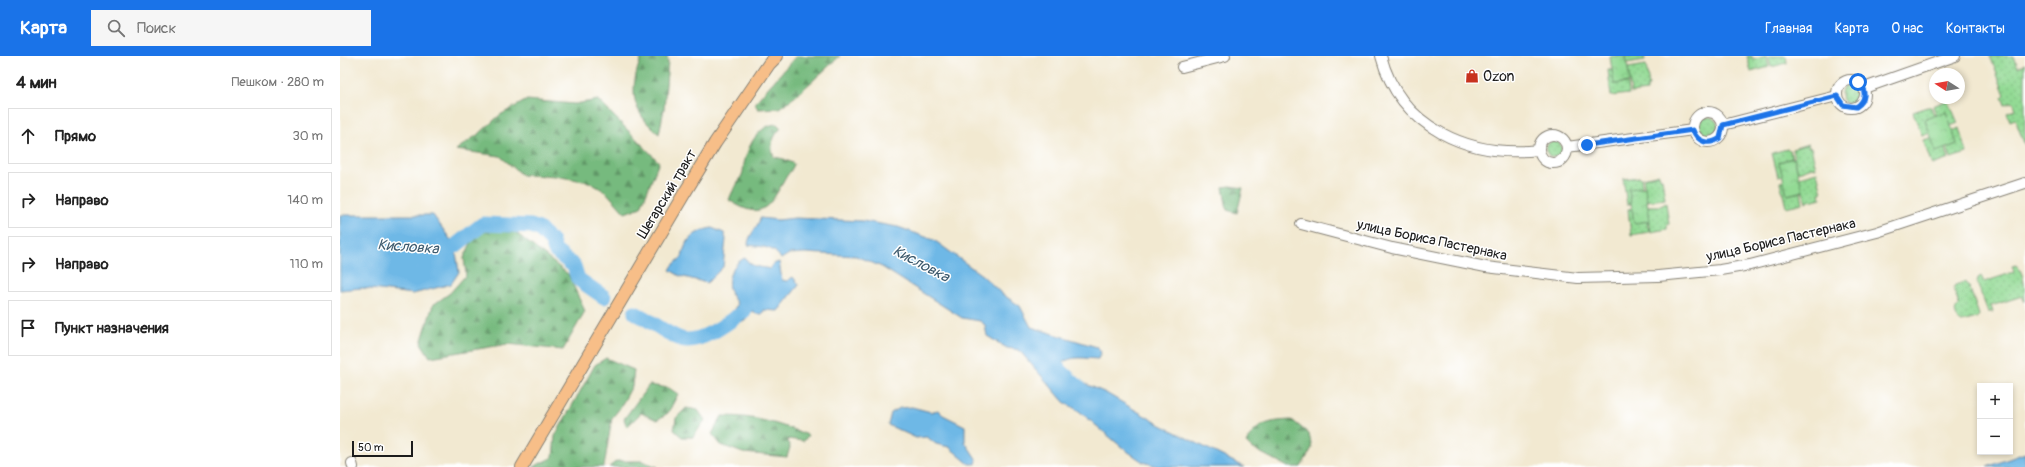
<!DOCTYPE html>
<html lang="ru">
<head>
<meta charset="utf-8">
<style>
  body { margin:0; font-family:Pangolin,sans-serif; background:#f6f6f6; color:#222 }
  .controls { position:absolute; right:12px; bottom:12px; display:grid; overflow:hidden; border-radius:0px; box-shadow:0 2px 6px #0003 }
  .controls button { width:36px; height:36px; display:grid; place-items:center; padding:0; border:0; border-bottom:1px solid #e0e0e0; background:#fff; color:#222; font:20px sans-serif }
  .compass { position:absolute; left:1589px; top:12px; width:36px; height:36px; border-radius:50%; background:#fff; box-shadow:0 2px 6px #0003; rotate:281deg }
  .scale { position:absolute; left:12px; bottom:10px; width:61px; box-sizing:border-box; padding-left:4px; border:2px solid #1c1c1c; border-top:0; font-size:11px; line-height:14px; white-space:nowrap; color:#1c1c1c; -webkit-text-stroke:3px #fff; paint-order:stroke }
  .stop { position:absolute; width:12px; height:12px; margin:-9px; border:3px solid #1a73e8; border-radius:50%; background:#fff }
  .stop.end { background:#1a73e8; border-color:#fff; box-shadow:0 1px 4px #0008 }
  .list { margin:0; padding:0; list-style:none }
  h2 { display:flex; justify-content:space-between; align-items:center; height:52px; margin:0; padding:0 16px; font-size:17px }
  h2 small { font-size:13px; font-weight:400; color:#767676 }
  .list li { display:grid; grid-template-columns:26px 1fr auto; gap:12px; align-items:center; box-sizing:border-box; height:56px; margin:0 8px 8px; padding:0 8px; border:1px solid #e0e0e0; border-radius:0px }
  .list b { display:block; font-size:15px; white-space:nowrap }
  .list em { font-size:13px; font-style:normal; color:#767676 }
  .icon { flex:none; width:22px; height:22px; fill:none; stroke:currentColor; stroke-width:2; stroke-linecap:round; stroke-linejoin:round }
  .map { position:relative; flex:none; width:1685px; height:411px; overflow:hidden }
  header { display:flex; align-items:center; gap:24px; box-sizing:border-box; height:56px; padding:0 20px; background:#1a73e8; color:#fff }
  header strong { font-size:19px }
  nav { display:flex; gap:22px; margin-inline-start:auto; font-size:14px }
  .search { width:280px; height:36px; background:#f6f6f6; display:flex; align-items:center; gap:10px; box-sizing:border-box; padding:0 14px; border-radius:0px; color:#767676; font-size:15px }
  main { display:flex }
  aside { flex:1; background:#fff }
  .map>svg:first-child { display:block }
  .grass { fill:url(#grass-dots); stroke:#587b58 }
  .forest { fill:url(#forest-firs); stroke:#496b4d }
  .park { fill:url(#park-crowns); stroke:#587b58 }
  .water { fill:#6eb8e6; stroke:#456a81 }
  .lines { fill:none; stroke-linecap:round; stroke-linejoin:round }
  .river { stroke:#6eb8e6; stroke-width:15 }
  .minor-casing { stroke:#878276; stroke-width:12 }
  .major-casing { stroke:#878276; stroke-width:14 }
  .minor { stroke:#fff; stroke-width:10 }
  .major { stroke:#f7be88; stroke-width:12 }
  .route { stroke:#1a73e8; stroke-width:5 }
  .labels { text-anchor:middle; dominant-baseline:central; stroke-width:3; stroke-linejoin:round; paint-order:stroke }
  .poi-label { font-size:14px; fill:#1c1c1c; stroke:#fff; text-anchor:start }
  .street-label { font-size:14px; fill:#1c1c1c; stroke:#fff }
  .water-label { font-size:15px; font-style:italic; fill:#3d5a6d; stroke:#fff }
</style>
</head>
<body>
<header>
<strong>Карта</strong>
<div class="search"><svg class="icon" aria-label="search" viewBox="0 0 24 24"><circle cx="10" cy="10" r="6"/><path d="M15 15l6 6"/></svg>Поиск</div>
<nav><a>Главная</a><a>Карта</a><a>О нас</a><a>Контакты</a></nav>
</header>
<main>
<aside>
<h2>4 мин<small>Пешком · 280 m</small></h2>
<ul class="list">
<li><svg class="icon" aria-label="ahead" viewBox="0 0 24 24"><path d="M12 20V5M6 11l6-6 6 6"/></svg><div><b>Прямо</b></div><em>30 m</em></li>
<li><svg class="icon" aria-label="right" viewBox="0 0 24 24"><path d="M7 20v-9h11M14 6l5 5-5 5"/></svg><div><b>Направо</b></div><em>140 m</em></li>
<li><svg class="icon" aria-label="right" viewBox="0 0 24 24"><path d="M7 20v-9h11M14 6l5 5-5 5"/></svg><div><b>Направо</b></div><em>110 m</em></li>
<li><svg class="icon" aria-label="arrive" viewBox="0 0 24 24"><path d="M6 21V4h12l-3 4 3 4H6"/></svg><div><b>Пункт назначения</b></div></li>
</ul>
</aside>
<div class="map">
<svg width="1685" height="411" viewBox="0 0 1685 411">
  <defs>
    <pattern id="grass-dots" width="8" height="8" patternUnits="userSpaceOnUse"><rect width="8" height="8" fill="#93da94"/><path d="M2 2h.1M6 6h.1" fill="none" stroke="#7eba7f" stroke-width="1.8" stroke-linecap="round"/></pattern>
    <pattern id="forest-firs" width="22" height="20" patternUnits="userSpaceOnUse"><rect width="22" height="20" fill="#76ba7e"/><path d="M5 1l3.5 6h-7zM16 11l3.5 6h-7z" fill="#609666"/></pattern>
    <pattern id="park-crowns" width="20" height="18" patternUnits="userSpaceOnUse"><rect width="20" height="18" fill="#93da94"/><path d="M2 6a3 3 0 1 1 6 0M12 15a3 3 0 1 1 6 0" fill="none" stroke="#7eba7f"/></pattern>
  </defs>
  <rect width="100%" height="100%" fill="#fff"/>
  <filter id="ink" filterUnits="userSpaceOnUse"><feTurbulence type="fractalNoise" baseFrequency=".025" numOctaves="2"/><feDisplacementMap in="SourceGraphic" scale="8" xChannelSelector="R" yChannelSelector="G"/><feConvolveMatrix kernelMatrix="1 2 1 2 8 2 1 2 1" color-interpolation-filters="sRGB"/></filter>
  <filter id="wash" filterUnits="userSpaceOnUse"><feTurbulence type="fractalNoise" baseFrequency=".012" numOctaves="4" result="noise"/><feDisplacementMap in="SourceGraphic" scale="16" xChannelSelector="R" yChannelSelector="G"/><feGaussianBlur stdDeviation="0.9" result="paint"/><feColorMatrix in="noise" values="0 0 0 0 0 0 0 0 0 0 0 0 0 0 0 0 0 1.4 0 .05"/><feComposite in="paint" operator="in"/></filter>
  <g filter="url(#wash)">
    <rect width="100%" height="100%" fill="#f2e9d1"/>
    <g class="grass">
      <path d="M 1286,0 L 1304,0 L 1305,4 L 1287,7 Z"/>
      <path d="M 1407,0 L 1412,0 L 1413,4 L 1426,0 L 1429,11 L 1411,16 Z"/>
      <path d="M 1428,0 L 1446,0 L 1447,7 L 1431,11 Z"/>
      <path d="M 1650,0 L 1674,0 L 1678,11 L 1685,8 L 1685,90 L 1675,63 L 1670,65 L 1667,57 L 1676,53 L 1673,46 L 1665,49 L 1662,41 L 1665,39 Z"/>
      <path d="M 1306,9 L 1309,30 L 1307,30 L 1307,35 L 1291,37 L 1288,12 Z"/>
      <path d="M 1268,14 L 1272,14 L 1274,28 L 1288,27 L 1289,38 L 1271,40 Z"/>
      <circle cx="1511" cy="38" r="10"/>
      <path d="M 1608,44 L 1618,67 L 1610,70 L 1606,56 L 1596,59 L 1593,50 Z"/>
      <path d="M 1588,51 L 1591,51 L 1594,60 L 1585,64 L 1590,77 L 1582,80 L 1573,56 Z"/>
      <circle cx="1368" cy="71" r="10"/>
      <path d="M 1620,72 L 1627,97 L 1611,102 L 1607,92 L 1617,88 L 1612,75 Z"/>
      <path d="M 1591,82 L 1605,92 L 1609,103 L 1592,109 L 1583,84 Z"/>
      <circle cx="1214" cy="93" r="8"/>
      <path d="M 1468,88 L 1469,92 L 1471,91 L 1476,112 L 1472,111 L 1458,116 L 1452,93 Z"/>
      <path d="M 1447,93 L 1450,94 L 1452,102 L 1439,106 L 1443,120 L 1438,121 L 1432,97 Z"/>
      <path d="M 1477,116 L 1482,137 L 1480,137 L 1481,142 L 1466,146 L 1459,121 Z"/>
      <path d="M 1319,118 L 1320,122 L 1322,122 L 1325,143 L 1307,145 L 1303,122 Z"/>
      <path d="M 1299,121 L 1301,122 L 1302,131 L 1289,133 L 1291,148 L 1287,148 L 1283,123 Z"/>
      <path d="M 1444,125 L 1447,139 L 1461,136 L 1463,147 L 1446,151 L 1440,126 Z"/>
      <path d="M 1326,147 L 1329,168 L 1327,169 L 1327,173 L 1311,176 L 1307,150 L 1321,150 Z"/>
      <path d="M 1292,152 L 1294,167 L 1307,165 L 1309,176 L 1291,179 L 1288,153 Z"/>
      <path d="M 1676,209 C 1685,216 1685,235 1685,246 L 1682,240 L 1651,250 L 1653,256 L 1648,256 L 1637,227 L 1638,222 L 1641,220 L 1644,226 L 1674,216 L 1672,210 Z"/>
      <path d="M 1625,226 L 1629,230 L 1639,259 L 1637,262 L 1622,266 C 1617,264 1614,258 1616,253 L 1619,250 L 1614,232 L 1615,229 Z"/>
    </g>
    <g class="forest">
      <path d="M 302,0 L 327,0 L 328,5 L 324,53 L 319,78 C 290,55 289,33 302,0 Z"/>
      <path d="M 456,0 L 500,0 L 456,40 L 439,52 L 418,53 L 415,48 L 419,42 Z"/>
      <path d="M 187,44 L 235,48 L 258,44 L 319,106 L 301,151 L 285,157 L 266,136 L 249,126 L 215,120 L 182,119 L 160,100 L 116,94 L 140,77 L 160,59 Z"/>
      <path d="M 437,68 L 441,72 C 433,80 429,90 434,101 L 444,103 L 454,108 C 452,115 448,117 445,123 C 429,151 422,166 389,144 C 392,134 398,128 402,119 C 404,115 403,109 405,104 C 409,88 419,69 437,68 Z"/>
      <path d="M 891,130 L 903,132 L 897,157 L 887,154 L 883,131 Z"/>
      <path d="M 137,174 L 175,176 L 228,218 L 245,255 L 223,294 L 168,288 L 90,301 L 81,287 L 93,249 L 110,237 L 126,219 L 124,202 Z"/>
      <path d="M 266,302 L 294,314 L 292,330 L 280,352 L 272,362 L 264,411 L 193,411 L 213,401 L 215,380 L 255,309 Z"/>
      <path d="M 309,329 L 329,332 L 338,338 L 328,357 L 317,364 L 301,357 L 287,371 L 284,363 Z"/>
      <path d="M 346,352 L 358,354 L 365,364 L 353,381 L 342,381 L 334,374 L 336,362 Z"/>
      <path d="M 382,360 C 417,360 436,367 468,379 L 464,385 L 447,383 L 450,391 L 447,401 L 403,397 L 381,389 L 372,378 Z"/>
      <path d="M 952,364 L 969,378 L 972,392 L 961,411 L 948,411 L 910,391 L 906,387 C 917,366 931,365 952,364 Z"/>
      <path d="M 277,405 L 302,405 L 318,411 L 269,411 Z"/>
    </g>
    <g class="park">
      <path d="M 1270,0 L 1286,0 L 1290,26 L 1274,28 Z"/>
      <path d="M 1606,56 L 1617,88 L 1596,96 L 1585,63 Z"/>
      <path d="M 1454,102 L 1463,135 L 1447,139 L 1439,106 Z"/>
      <path d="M 1305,131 L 1310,165 L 1294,167 L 1289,133 Z"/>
    </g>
    <g class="water">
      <path d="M 0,159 L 93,159 L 115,190 L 119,216 L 111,228 L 73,238 L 22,232 L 0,234 Z"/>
      <path d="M 420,162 L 438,164 L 455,162 L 523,165 L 558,171 L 594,184 L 643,220 L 662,238 L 680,250 L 691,271 L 757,291 L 761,296 L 758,303 C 738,302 727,298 713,316 L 720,321 L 739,325 L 766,337 L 819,368 L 904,411 L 820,411 L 803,406 L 784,393 L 739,355 L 724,346 L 679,294 L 667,292 L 647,280 L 645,269 L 640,265 L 622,262 L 542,211 L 516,200 L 465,197 L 449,198 L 441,203 C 434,190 422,191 408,189 C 408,179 418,172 420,162 Z"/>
      <path d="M 372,172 L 384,177 L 386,183 L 383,211 L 367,227 L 340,220 L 330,214 L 333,209 L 342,201 C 345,184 354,175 372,172 Z"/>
      <path d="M 405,202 C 413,213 419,210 430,213 L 433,208 L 439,206 L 442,224 L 447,225 L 453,221 L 459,229 L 438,255 L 424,254 L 422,258 L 416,258 L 413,255 L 410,256 L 405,265 L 388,267 L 389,260 L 397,249 C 396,244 392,242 390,236 C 385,223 393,207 405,202 Z"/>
      <path d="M 572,351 L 591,356 L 598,354 L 603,359 L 625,370 L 625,386 L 637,404 L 636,408 L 629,408 L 609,391 L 596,388 L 587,381 L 576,382 L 548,369 L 551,357 L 560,352 Z"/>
      <path d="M 1685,397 L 1685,411 L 1647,411 Z"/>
    </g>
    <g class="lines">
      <g class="river">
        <path d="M 97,195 L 105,195 L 115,190 L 143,168 L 191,170 L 199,173 L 212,186 L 215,195 L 234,210 L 238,223 L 264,241"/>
        <path d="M 295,257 C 311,264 324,277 341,283 C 360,289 389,266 404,255"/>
        <path d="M 702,298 L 745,337"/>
      </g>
    </g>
  </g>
  <g filter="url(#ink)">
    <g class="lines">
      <g class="minor-casing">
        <g id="minor">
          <path d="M 1041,0 C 1060,72 1130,102 1199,94"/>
          <path d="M 842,11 L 885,0"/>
          <circle cx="1511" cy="38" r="14"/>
          <path d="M 1524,32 L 1615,0"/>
          <circle cx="1368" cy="71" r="15"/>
          <path d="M 1383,69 L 1497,40"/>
          <circle cx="1213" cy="93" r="14"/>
          <path d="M 1227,91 L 1353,74"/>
          <path d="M 961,168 L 1052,192 L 1146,211 L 1238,222 L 1318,220 L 1380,214 L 1410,209 L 1537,176 L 1685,127"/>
          <path d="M 12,407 L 13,411"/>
        </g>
      </g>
      <g class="major-casing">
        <path id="major" d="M 182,411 L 344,138 L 375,87 L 429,8 L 437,0"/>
      </g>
      <use href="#minor" class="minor"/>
      <use href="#major" class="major"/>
    </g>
  </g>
  <g class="lines" filter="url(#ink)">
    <path class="route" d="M 1247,89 L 1353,74 C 1357,86 1369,90 1380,82 L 1383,69 L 1497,40 L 1503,49 L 1516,51 C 1526,45 1527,34 1518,26"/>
  </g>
  <defs>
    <g id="shop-bare" transform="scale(1.08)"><path d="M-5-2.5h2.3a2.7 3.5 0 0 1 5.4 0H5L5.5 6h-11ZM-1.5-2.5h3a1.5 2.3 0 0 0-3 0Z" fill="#c8321e" stroke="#fff" stroke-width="2.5" paint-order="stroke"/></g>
  </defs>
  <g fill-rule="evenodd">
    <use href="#shop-bare" x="1132" y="20"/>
  </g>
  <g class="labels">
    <g class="poi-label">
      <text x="1143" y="20">Ozon</text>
    </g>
    <g class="street-label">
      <text transform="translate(327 138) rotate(-59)">Шегарский тракт</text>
      <text transform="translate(1092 184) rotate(12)">улица Бориса Пастернака</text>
      <text transform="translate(1441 184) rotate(-13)">улица Бориса Пастернака</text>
    </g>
    <g class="water-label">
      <text transform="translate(68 191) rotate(4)">Кисловка</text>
      <text transform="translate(581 208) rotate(28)">Кисловка</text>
    </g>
  </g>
</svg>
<div class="controls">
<button>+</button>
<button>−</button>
</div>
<svg class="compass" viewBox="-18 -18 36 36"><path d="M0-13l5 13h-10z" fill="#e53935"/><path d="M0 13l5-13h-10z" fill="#767676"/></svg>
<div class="scale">50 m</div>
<div class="stop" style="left:1518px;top:26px"></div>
<div class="stop end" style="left:1247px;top:89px"></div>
</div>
</main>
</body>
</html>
